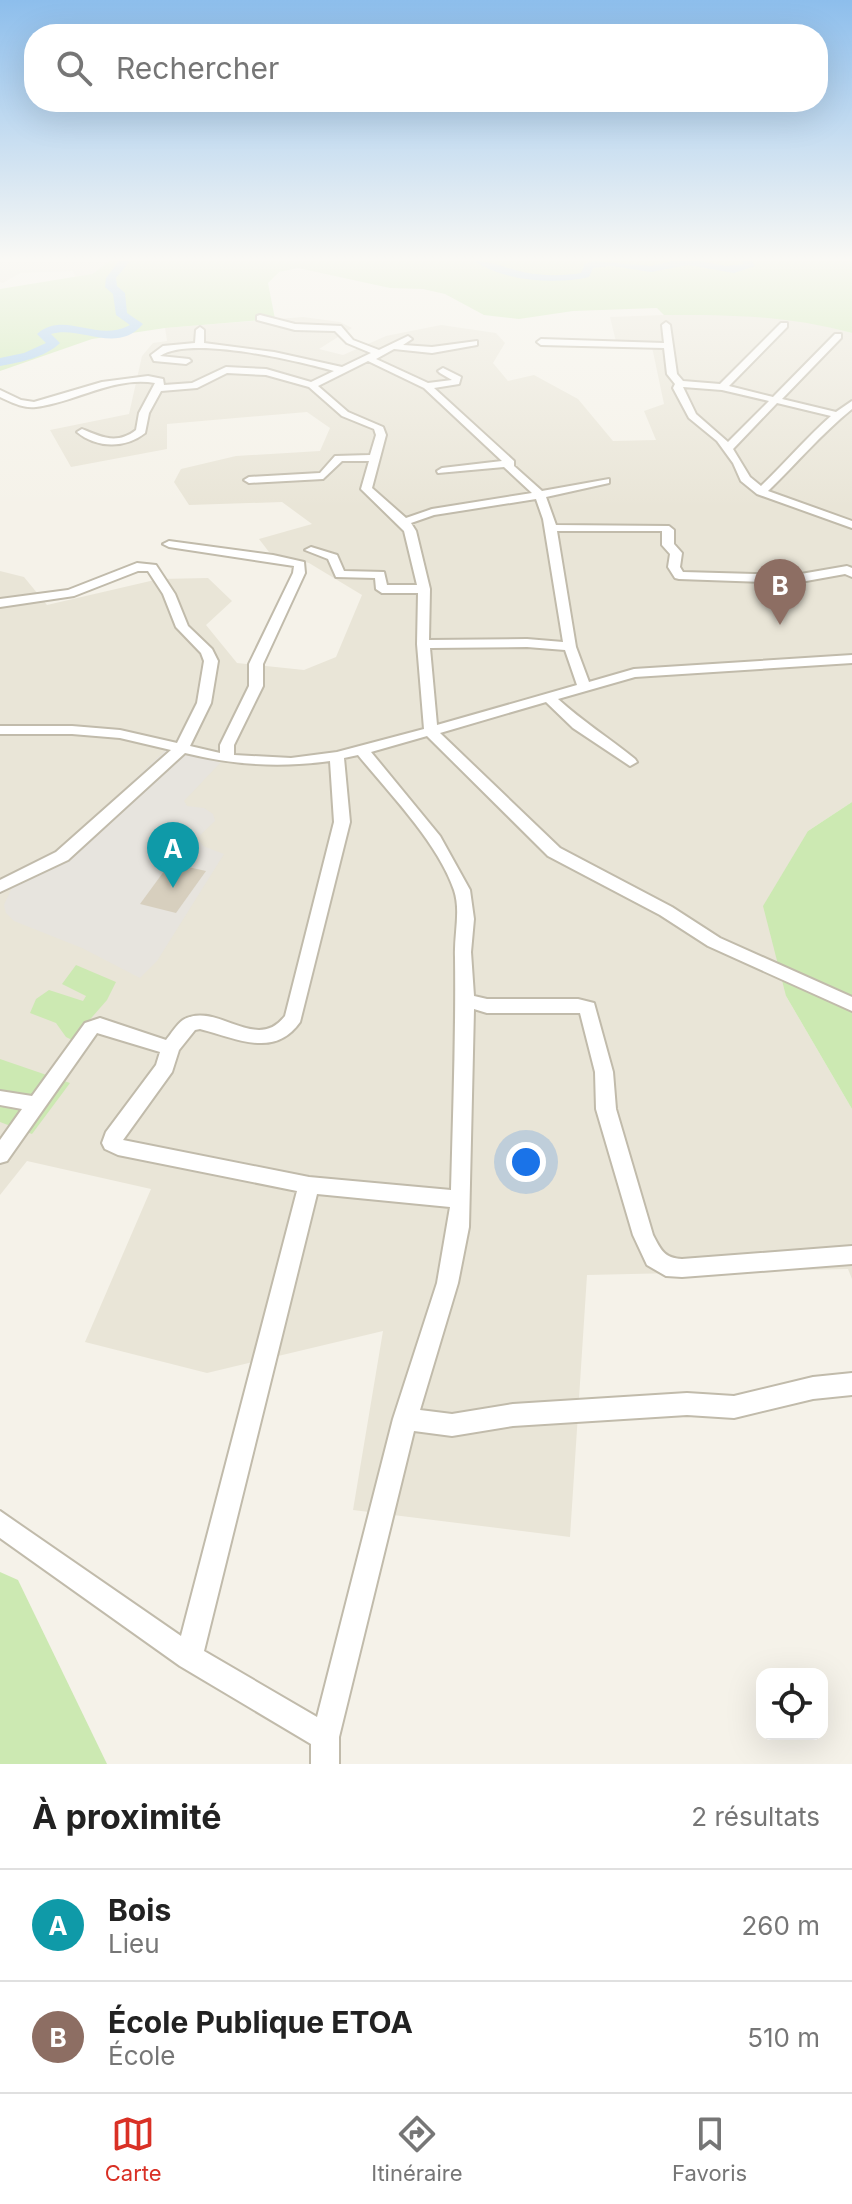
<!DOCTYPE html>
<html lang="fr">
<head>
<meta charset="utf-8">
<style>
  body { margin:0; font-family:Inter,sans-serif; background:#f6f6f6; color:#222 }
  .controls { position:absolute; right:24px; bottom:24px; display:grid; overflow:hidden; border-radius:16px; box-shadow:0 8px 32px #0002 }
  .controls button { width:72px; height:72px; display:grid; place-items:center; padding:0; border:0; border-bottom:2px solid #e0e0e0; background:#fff; color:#222; font:40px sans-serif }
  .you { position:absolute; left:526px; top:1162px; width:28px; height:28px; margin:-20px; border:6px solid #fff; border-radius:50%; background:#1a73e8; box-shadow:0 0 0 12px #1a73e833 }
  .badge { display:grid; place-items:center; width:52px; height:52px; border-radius:50%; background:#d93025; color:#fff; font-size:26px; font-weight:700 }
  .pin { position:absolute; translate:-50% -66px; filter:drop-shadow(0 2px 4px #0008) }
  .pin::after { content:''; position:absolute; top:42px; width:28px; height:24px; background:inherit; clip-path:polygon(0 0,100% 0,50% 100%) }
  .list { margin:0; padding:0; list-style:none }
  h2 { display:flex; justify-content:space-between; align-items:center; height:104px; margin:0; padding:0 32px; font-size:34px }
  h2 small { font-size:26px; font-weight:400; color:#767676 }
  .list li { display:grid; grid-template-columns:52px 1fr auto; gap:24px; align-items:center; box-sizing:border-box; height:112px; padding:0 32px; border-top:2px solid #e0e0e0 }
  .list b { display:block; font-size:30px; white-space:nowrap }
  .list p { margin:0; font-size:26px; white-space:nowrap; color:#767676 }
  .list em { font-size:26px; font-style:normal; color:#767676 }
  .icon { flex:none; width:44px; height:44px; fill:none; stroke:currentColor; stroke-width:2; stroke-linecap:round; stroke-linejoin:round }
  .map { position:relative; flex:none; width:852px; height:1764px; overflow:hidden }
  .search { position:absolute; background:#fff; box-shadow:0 8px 32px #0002; left:24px; right:24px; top:24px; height:88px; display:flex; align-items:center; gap:20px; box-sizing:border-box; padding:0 28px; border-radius:32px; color:#767676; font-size:30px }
  .sheet { height:328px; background:#fff }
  nav { display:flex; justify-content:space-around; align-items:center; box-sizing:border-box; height:112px; border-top:2px solid #e0e0e0; background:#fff; font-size:22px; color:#767676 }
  nav a { display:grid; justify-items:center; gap:4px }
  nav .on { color:#d93025 }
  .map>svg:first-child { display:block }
  .residential { fill:#e9e5d7 }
  .industrial { fill:#e7e4de }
  .green { fill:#cce9b2 }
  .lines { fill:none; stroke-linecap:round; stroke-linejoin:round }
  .river { fill:#a5cdf2; fill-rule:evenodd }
  .building { fill:#d7cfbe }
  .minor-casing { stroke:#c1bbab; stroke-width:4 }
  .minor { fill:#fff; fill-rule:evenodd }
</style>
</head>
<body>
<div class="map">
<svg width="852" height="1764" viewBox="0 0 852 1764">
  <rect width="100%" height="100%" fill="#f5f2e9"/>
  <g class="residential">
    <path d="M 0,261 L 110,261 L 92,274 L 75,277 L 73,271 L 20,273 L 3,283 L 0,282 Z"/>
    <path d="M 664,315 L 759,315 L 810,322 L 852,333 L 852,802 L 808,831 L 786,996 L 852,1109 L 852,1279 L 848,1269 L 587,1275 L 570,1537 L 353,1510 L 383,1331 L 207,1373 L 85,1342 L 151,1189 L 27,1161 L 0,1195 L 0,571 L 24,577 L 47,605 L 159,579 L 208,578 L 232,601 L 206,625 L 237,663 L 304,670 L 336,657 L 362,595 L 309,563 L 269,552 L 259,539 L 312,524 L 282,502 L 189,505 L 174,482 L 181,469 L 236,456 L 320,451 L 330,428 L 307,412 L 167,424 L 167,449 L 71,467 L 50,430 L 129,414 L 142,356 L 153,343 L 167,341 L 165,328 L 303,317 L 340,322 L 352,328 L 319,349 L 343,355 L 386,336 L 441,325 L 496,333 L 505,343 L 493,363 L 508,381 L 534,375 L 578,399 L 613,441 L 656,440 L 644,411 L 664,404 L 652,347 L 617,346 L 610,317 Z"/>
  </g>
  <path class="industrial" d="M 167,749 L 221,762 L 184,801 L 187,806 L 204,808 L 213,814 L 215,821 L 197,838 L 203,846 L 224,854 L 157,961 L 140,978 L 82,948 L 14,921 L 6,913 L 4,905 L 14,883 L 61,848 Z"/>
  <g class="green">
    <path d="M 110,261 L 852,261 L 852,333 C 785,315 732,315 664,315 L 657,308 L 573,311 L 519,319 L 484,315 L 445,294 L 423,289 L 390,288 L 298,268 L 279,272 L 268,283 L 275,319 L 165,328 L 92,339 L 0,371 L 0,289 L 92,274 Z"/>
    <path d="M 852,802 L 852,1109 L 786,996 L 763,906 L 808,831 Z"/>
    <path d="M 76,965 L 116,982 L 107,1000 L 72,1040 L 66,1037 L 56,1023 L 30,1013 L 36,999 L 49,990 L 83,1001 L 86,996 L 62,984 Z"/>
    <path d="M 0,1059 L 70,1083 L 32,1134 L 0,1122 Z"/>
    <path d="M 0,1572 L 18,1580 L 107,1764 L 0,1764 Z"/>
  </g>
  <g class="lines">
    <g class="river">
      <path d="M 119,261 L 130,261 L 116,278 L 117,286 L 125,293 L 127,313 L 143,324 C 117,355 80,325 51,334 L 60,343 C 44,358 21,362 0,366 L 0,358 L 24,353 L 46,343 L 37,334 C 64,310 95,342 128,326 L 130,325 L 116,315 L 113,294 L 105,287 L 106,278 Z"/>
      <path d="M 474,261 C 492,261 506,268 523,272 C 541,276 563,276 581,273 L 585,264 L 594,261 L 651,266 L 672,261 L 700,261 L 726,266 L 744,264 L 742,261 L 752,261 L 755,266 L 734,273 L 688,265 L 651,272 L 612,266 L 593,268 L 589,277 C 553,285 505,281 474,261 Z"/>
    </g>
  </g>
  <path class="building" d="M 170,863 L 206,871 L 176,913 L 140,904 Z"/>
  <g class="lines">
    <g class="minor-casing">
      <g id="minor">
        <path d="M 260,315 L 295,324 L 341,326 L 353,340 L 379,350 L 408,336 L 412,339 L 403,345 L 432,347 L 477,341 L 477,345 L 432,353 L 394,349 L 376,359 L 428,383 L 452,380 L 440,373 L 438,371 L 443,368 L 461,377 L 459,384 L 434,388 L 514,461 L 514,466 L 542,491 L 609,479 L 609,483 L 546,497 L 556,525 L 669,526 L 674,530 L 674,544 L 682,553 L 680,567 L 683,572 L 795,575 L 847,566 L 852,568 L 852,577 L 845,574 L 795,583 L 679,579 L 675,578 L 668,567 L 670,554 L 662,545 L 662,531 L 557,531 L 576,647 L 589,682 L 634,669 L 852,655 L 852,663 L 635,677 L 558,699 C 582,721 609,738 635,759 L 637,762 L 630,766 L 573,728 L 546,702 L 440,733 L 560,848 L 672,907 L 720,938 L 852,997 L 852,1011 L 708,946 L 660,915 L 548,856 L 427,736 L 371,752 L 440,836 L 470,890 L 474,919 L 471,952 L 474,996 L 487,999 L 578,999 L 594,1003 L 613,1072 L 616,1109 L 653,1235 C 661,1250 664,1258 682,1259 L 852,1246 L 852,1264 L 682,1277 L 666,1276 L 647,1265 L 633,1235 L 596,1109 L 595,1072 L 580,1013 L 487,1013 L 474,1009 L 469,1227 L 458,1283 L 420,1410 L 452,1414 L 513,1404 L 687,1393 L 734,1396 L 813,1377 L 852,1373 L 852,1395 L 813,1399 L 734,1418 L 687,1415 L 513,1426 L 452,1436 L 414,1431 L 339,1737 L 339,1764 L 311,1764 L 311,1744 L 180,1666 L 0,1538 L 0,1511 L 181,1636 L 297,1191 L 118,1155 L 105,1149 L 102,1143 L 106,1132 L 156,1065 L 160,1052 L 97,1033 L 7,1161 L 0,1163 L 0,1140 L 22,1109 L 0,1105 L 0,1091 L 32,1096 L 85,1023 L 100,1018 L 166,1040 C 171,1034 177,1024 183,1020 C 216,1000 256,1054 285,1016 L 334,822 L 330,761 C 278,768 235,765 185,753 L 68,860 L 0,892 L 0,880 L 56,852 L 171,750 L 120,738 L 72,734 L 0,734 L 0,726 L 72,726 L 120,730 L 177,743 L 197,703 L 204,661 L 201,653 L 176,627 L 163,594 L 148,571 L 138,571 L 74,596 L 0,607 L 0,599 L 68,590 L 137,563 L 156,565 L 175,594 L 188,626 L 212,649 L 218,661 L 211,703 L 190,746 L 220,753 L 220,745 L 249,686 L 249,664 L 293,573 L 294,566 L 169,547 L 163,544 L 169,541 L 273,555 L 304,562 L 305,573 L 263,664 L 263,686 L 234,745 L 234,755 L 291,758 L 337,752 L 424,729 L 417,644 L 418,593 L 382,593 L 376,589 L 375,578 L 336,577 L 328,559 L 305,550 L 311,547 L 337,555 L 344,571 L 384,572 L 387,585 L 417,585 L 404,531 L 361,489 L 369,461 L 342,461 L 323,479 L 249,483 L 244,480 L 249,477 L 320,473 L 335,456 L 370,455 L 376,435 L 374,429 L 342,416 L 309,387 L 266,375 L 227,373 L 197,388 L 161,391 L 149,413 L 145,433 C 125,449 96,448 77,432 L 82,429 C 101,437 117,445 136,430 L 139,413 L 155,383 C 114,376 76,402 36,407 C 24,409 11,402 0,397 L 0,390 L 21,400 L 34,402 L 102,382 L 148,376 L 163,379 L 164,385 L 192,383 L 226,367 L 266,369 L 311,382 L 334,371 C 297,361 191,335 160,356 L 189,359 L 191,361 L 186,364 L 154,361 L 151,355 L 163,346 L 195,343 L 196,330 L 200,327 L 204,330 L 204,343 L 274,352 L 342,367 L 371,353 L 347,343 L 335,331 L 295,330 L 257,320 L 257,316 ZM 368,361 L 424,388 L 502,461 L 442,468 L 437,471 L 438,473 L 504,467 L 532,493 L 432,509 L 406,518 L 372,488 L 386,435 L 383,427 L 348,412 L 318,386 ZM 536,499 L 543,519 L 563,642 L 527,639 L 429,640 L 430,589 L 416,531 L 411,523 L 434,515 ZM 527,647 L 565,650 L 577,685 L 437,725 L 430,648 ZM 358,755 C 389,793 438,843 454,890 C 461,911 454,934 455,957 C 456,1034 453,1112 451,1190 L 309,1177 L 123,1140 L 172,1072 L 179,1050 L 195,1030 L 200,1029 C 236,1038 274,1059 300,1022 L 350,822 L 344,758 ZM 317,1194 L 450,1207 L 437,1283 L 393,1419 L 317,1717 L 204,1651 Z"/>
        <path d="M 666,322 L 670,325 L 677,374 L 683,381 L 720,384 L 781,323 L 787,323 L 787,327 L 729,386 L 773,397 L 835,334 L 841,334 L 841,338 L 782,399 L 836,412 L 852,401 L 852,409 C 821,434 797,463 768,491 L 852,521 L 852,528 L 757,494 L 741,481 L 733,463 L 717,441 L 689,418 L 673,388 L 675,384 L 667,374 L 664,348 L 541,345 L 537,342 L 541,339 L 664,343 L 662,325 ZM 683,387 L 722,390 L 769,401 L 728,442 L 696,414 ZM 777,403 L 831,416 C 806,438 785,463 761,486 L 750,477 L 733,449 Z"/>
      </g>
    </g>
    <use href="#minor" class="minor"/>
  </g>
  <linearGradient id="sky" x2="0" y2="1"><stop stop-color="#8dbeec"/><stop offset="0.51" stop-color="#faf9f5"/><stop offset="1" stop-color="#faf9f5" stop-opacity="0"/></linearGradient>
  <rect width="852" height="508" fill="url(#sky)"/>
</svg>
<div class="controls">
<button><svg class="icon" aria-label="locate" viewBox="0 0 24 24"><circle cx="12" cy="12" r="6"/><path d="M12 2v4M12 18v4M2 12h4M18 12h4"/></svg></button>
</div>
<div class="you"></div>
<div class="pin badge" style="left:173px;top:888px;background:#0f9aa8">A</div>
<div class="pin badge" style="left:780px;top:625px;background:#8d6e63">B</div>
<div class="search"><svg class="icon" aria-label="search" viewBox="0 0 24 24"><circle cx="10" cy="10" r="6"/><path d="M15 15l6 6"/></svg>Rechercher</div>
</div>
<section class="sheet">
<h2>À proximité<small>2 résultats</small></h2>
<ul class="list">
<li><span class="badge" style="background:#0f9aa8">A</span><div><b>Bois</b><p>Lieu</p></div><em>260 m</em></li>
<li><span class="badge" style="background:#8d6e63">B</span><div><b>École Publique ETOA</b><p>École</p></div><em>510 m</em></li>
</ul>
</section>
<nav>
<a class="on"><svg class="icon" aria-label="map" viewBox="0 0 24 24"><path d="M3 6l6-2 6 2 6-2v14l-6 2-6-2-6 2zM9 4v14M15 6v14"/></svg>Carte</a>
<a><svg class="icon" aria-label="directions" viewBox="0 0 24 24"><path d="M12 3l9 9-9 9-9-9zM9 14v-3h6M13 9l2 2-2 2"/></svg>Itinéraire</a>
<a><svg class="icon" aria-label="saved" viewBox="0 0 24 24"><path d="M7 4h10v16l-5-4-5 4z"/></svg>Favoris</a>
</nav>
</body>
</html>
